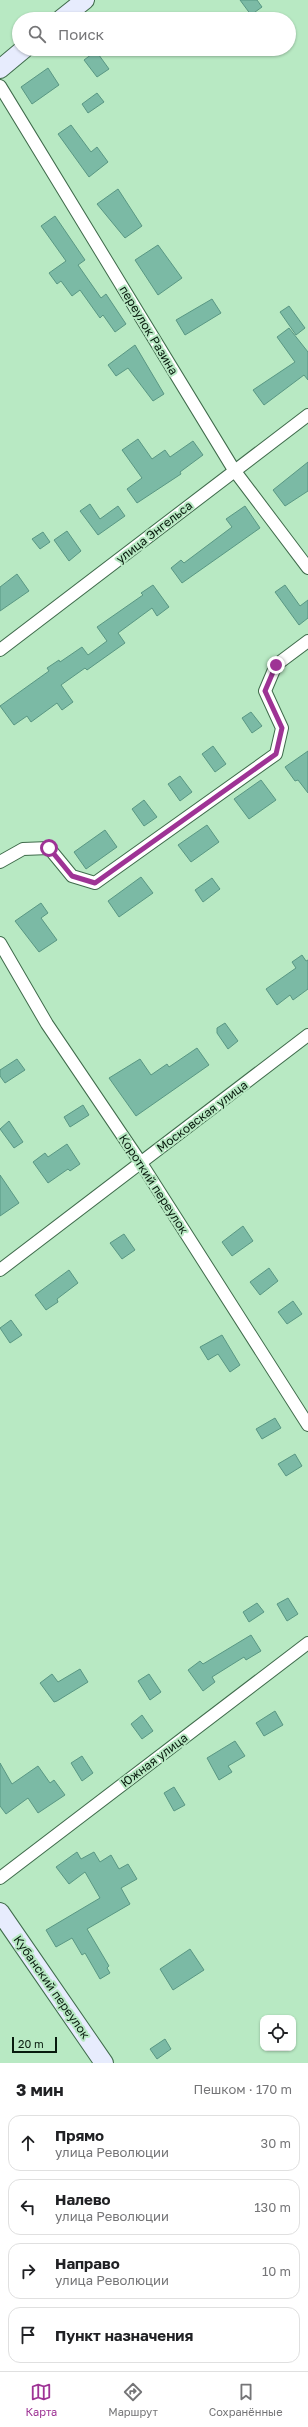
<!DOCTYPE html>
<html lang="ru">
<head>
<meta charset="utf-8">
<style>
  body { margin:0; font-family:"Golos Text",sans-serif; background:#f2f2f2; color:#202124 }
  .controls { position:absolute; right:12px; bottom:12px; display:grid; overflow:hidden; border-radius:8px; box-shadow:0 1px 3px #0004 }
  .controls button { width:36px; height:36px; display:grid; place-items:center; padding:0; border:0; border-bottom:1px solid #e0e0e0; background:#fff; color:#202124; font:20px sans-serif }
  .scale { position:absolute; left:12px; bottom:10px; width:45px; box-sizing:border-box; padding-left:4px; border:2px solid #081b0e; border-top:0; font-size:11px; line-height:14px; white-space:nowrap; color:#081b0e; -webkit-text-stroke:3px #b8e9c3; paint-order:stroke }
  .stop { position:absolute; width:12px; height:12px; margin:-9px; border:3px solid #9e3395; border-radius:50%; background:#fff }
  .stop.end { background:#9e3395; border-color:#fff; box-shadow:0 1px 4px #0008 }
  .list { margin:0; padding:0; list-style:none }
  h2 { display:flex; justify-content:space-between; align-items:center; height:52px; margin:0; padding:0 16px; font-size:17px }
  h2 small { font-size:13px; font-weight:400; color:#757577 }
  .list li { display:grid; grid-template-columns:26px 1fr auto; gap:12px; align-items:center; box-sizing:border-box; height:56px; margin:0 8px 8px; padding:0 8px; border:1px solid #e0e0e0; border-radius:12px }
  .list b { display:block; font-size:15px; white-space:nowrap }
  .list p { margin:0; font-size:13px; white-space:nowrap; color:#757577 }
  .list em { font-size:13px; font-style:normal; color:#757577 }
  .icon { flex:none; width:22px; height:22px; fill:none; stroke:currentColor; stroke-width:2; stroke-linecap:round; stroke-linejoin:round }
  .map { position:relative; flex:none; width:308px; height:2063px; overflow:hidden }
  .search { position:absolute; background:#fff; box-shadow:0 1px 3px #0004; left:12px; right:12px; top:12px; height:44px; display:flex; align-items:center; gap:10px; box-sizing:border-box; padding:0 14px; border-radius:22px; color:#757577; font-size:15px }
  .sheet { height:308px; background:#fff }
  nav { display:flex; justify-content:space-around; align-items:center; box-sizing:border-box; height:56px; border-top:1px solid #e0e0e0; background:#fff; font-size:11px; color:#757577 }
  nav a { display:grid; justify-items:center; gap:2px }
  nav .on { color:#9e3395 }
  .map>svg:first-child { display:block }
  .building { fill:#7bbaa5; stroke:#599783 }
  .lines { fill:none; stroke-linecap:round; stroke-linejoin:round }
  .street-casing { stroke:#3f6b4b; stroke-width:14 }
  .secondary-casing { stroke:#3f6b4b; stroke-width:20 }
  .street { stroke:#fff; stroke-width:12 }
  .secondary { stroke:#e7ecfd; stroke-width:18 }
  .route { stroke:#9e3395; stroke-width:5 }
  .labels { text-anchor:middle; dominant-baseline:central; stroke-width:4; stroke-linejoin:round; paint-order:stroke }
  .street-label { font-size:12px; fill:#081b0e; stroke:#b8e9c3 }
</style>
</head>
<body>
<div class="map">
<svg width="308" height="2063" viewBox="0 0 308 2063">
  <rect width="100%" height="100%" fill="#b8e9c3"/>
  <g class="building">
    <path d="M 240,0 L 257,0 L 262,7 L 251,15 Z"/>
    <path d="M 96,51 L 109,69 L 97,77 L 84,60 Z"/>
    <path d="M 48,68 L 59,85 L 32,104 L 21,87 Z"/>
    <path d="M 97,93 L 104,102 L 88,113 L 82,104 Z"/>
    <path d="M 71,125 L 91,152 L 97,147 L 108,162 L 89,177 L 58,134 Z"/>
    <path d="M 118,189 L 142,226 L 125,238 L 97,204 Z"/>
    <path d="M 55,216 L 85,260 L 78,265 L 101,298 L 106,294 L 126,324 L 115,332 L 103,315 L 100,318 L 80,290 L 72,296 L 61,281 L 57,284 L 49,273 L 66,261 L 41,226 Z"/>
    <path d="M 158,245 L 182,278 L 158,295 L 135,260 Z"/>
    <path d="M 212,299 L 221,313 L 185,335 L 176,320 Z"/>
    <path d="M 289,306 L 305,328 L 296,335 L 280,312 Z"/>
    <path d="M 289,328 L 308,352 L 308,380 L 304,375 L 264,405 L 253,390 L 295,362 L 277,337 Z"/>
    <path d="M 135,345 L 164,394 L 153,401 L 128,368 L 116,376 L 108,365 Z"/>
    <path d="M 138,439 L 152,459 L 165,450 L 170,457 L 193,441 L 203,455 L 180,472 L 181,474 L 137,503 L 127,489 L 142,478 L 122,450 Z"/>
    <path d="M 308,462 L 308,491 L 285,506 L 273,490 Z"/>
    <path d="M 90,504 L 100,519 L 118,506 L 125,516 L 98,535 L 80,511 Z"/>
    <path d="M 245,506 L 260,528 L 182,583 L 171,568 L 181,560 L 184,563 L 232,527 L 226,519 Z"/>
    <path d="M 67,531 L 81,551 L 69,561 L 54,540 Z"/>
    <path d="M 43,532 L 50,542 L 40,549 L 32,539 Z"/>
    <path d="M 17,574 L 29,591 L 0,611 L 0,587 Z"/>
    <path d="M 153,585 L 169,607 L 157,616 L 152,608 L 118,633 L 125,643 L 87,670 L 85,668 L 61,685 L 73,702 L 62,710 L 57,703 L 31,722 L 27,716 L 14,725 L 0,706 L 49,671 L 47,668 L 59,660 L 60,662 L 82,647 L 88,655 L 107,641 L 97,627 L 143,595 L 141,593 Z"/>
    <path d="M 285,585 L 300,606 L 308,600 L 308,618 L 299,625 L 275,592 Z"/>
    <path d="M 251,712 L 262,726 L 252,733 L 242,718 Z"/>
    <path d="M 213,746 L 226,764 L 215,772 L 202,754 Z"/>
    <path d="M 308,751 L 308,793 L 298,780 L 295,781 L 285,767 Z"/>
    <path d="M 180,776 L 192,792 L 180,801 L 168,784 Z"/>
    <path d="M 261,780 L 276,800 L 249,819 L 234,799 Z"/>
    <path d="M 144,800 L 157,817 L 144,826 L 132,809 Z"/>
    <path d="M 207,825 L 219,842 L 191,862 L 178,845 Z"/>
    <path d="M 105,830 L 117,847 L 86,869 L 74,852 Z"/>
    <path d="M 141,877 L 153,893 L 119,917 L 108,901 Z"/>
    <path d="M 212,878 L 220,889 L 203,902 L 195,890 Z"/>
    <path d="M 41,903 L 48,913 L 41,918 L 57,940 L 39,952 L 15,921 Z"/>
    <path d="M 302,955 L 306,961 L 308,960 L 308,989 L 293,1000 L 290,995 L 277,1005 L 266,989 L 296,968 L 292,962 Z"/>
    <path d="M 225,1023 L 238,1041 L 228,1049 L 217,1033 L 217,1028 Z"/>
    <path d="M 197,1048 L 209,1065 L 136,1116 L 109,1078 L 140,1059 L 151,1075 L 167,1064 L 169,1067 Z"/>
    <path d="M 17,1059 L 25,1070 L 5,1083 L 0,1076 L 0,1070 Z"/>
    <path d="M 83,1105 L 89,1115 L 70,1127 L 64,1117 Z"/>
    <path d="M 9,1121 L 23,1142 L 14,1148 L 0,1129 Z"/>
    <path d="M 67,1144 L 80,1164 L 70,1171 L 68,1169 L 48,1183 L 33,1162 L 45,1153 L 48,1157 Z"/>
    <path d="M 0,1175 L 19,1203 L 0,1216 Z"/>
    <path d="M 243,1226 L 253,1241 L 232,1256 L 222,1242 Z"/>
    <path d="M 124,1234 L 135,1250 L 122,1259 L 110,1243 Z"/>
    <path d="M 269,1268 L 278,1281 L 260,1295 L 250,1282 Z"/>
    <path d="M 69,1270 L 78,1283 L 57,1299 L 58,1302 L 46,1310 L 35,1295 Z"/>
    <path d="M 293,1301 L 302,1314 L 287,1324 L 278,1312 Z"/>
    <path d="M 11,1320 L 22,1335 L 10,1343 L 0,1328 Z"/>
    <path d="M 222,1335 L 240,1365 L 230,1372 L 218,1354 L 208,1360 L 200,1347 Z"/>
    <path d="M 275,1418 L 281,1428 L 262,1439 L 256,1429 Z"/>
    <path d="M 295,1454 L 302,1466 L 286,1476 L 278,1464 Z"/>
    <path d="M 288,1598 L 298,1614 L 287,1621 L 277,1604 Z"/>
    <path d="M 257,1603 L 264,1612 L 249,1622 L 243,1612 Z"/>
    <path d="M 251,1635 L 261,1651 L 246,1660 L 244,1657 L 212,1677 L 215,1682 L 203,1691 L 188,1670 L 200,1661 L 203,1664 Z"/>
    <path d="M 80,1669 L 88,1682 L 57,1701 L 54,1702 L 40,1683 L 52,1674 L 58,1682 Z"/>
    <path d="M 149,1674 L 161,1692 L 150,1700 L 138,1681 Z"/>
    <path d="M 275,1711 L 283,1725 L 264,1736 L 256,1723 Z"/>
    <path d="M 142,1715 L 153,1731 L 142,1739 L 131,1724 Z"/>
    <path d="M 235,1741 L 245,1756 L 228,1766 L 232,1772 L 219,1780 L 207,1758 Z"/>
    <path d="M 82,1756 L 93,1773 L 82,1781 L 71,1763 Z"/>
    <path d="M 0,1763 L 12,1784 L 38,1766 L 50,1783 L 54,1780 L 65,1795 L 38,1813 L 28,1798 L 6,1814 L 0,1806 Z"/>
    <path d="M 174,1787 L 185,1805 L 174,1811 L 164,1793 Z"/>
    <path d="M 77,1852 L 81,1859 L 94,1852 L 100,1862 L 111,1855 L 119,1869 L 128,1864 L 137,1879 L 121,1888 L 130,1904 L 87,1929 L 109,1966 L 107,1968 L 110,1973 L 100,1979 L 85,1953 L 82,1955 L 72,1938 L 56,1947 L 46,1930 L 100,1898 L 85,1872 L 69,1884 L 56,1867 Z"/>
    <path d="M 190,1949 L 204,1970 L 173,1990 L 160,1969 Z"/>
    <path d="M 165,2039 L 171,2049 L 157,2059 L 150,2049 Z"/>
  </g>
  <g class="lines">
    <g class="street-casing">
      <g id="street">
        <path d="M 0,86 L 234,470 L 308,568"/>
        <path d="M 0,650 L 308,415"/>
        <path d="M 0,862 L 23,849 L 49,848 L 72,876 L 95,883 L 276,754 L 282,728 L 265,691 L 276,665 L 308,641"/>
        <path d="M 0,943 L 47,1024 L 141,1163 L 308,1425"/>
        <path d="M 0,1270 L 308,1035"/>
        <path d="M 0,1878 L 308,1643"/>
      </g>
    </g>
    <g class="secondary-casing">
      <g id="secondary">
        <path d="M 61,19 L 85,0"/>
        <path d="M 0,69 L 24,49"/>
        <path d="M 0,1912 L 104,2063"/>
      </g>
    </g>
    <use href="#street" class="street"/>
    <use href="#secondary" class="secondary"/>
  </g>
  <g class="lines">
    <path class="route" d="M 49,848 L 72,876 L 95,883 L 276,754 L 282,728 L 265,691 L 276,665"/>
  </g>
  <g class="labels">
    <g class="street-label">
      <text transform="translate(149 330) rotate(59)">переулок Разина</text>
      <text transform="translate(154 532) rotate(-38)">улица Энгельса</text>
      <text transform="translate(202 1116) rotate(-37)">Московская улица</text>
      <text transform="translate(154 1184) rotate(57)">Короткий переулок</text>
      <text transform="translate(154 1760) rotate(-37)">Южная улица</text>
      <text transform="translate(52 1987) rotate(55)">Кубанский переулок</text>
    </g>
  </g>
</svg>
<div class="controls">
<button><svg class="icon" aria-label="locate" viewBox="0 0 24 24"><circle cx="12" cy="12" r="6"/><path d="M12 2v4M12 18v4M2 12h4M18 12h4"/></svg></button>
</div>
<div class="scale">20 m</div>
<div class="stop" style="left:49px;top:848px"></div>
<div class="stop end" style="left:276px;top:665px"></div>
<div class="search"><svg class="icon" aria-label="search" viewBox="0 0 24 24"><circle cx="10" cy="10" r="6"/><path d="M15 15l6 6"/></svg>Поиск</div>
</div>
<section class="sheet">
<h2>3 мин<small>Пешком · 170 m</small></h2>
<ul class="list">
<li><svg class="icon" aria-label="ahead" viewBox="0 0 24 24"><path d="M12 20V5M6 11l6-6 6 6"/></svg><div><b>Прямо</b><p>улица Революции</p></div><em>30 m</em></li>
<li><svg class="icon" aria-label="left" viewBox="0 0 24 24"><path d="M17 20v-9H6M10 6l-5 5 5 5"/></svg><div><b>Налево</b><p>улица Революции</p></div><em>130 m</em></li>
<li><svg class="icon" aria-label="right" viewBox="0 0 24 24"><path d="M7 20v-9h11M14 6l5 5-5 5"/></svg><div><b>Направо</b><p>улица Революции</p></div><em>10 m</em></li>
<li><svg class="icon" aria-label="arrive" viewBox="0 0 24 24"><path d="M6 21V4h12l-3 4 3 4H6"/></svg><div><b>Пункт назначения</b></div></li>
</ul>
</section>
<nav>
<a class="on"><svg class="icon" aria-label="map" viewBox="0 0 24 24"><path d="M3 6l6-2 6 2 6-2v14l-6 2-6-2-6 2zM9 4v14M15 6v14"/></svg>Карта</a>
<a><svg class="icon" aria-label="directions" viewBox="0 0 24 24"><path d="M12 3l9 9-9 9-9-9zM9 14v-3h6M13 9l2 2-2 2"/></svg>Маршрут</a>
<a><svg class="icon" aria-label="saved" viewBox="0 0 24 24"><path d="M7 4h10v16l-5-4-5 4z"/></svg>Сохранённые</a>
</nav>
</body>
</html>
